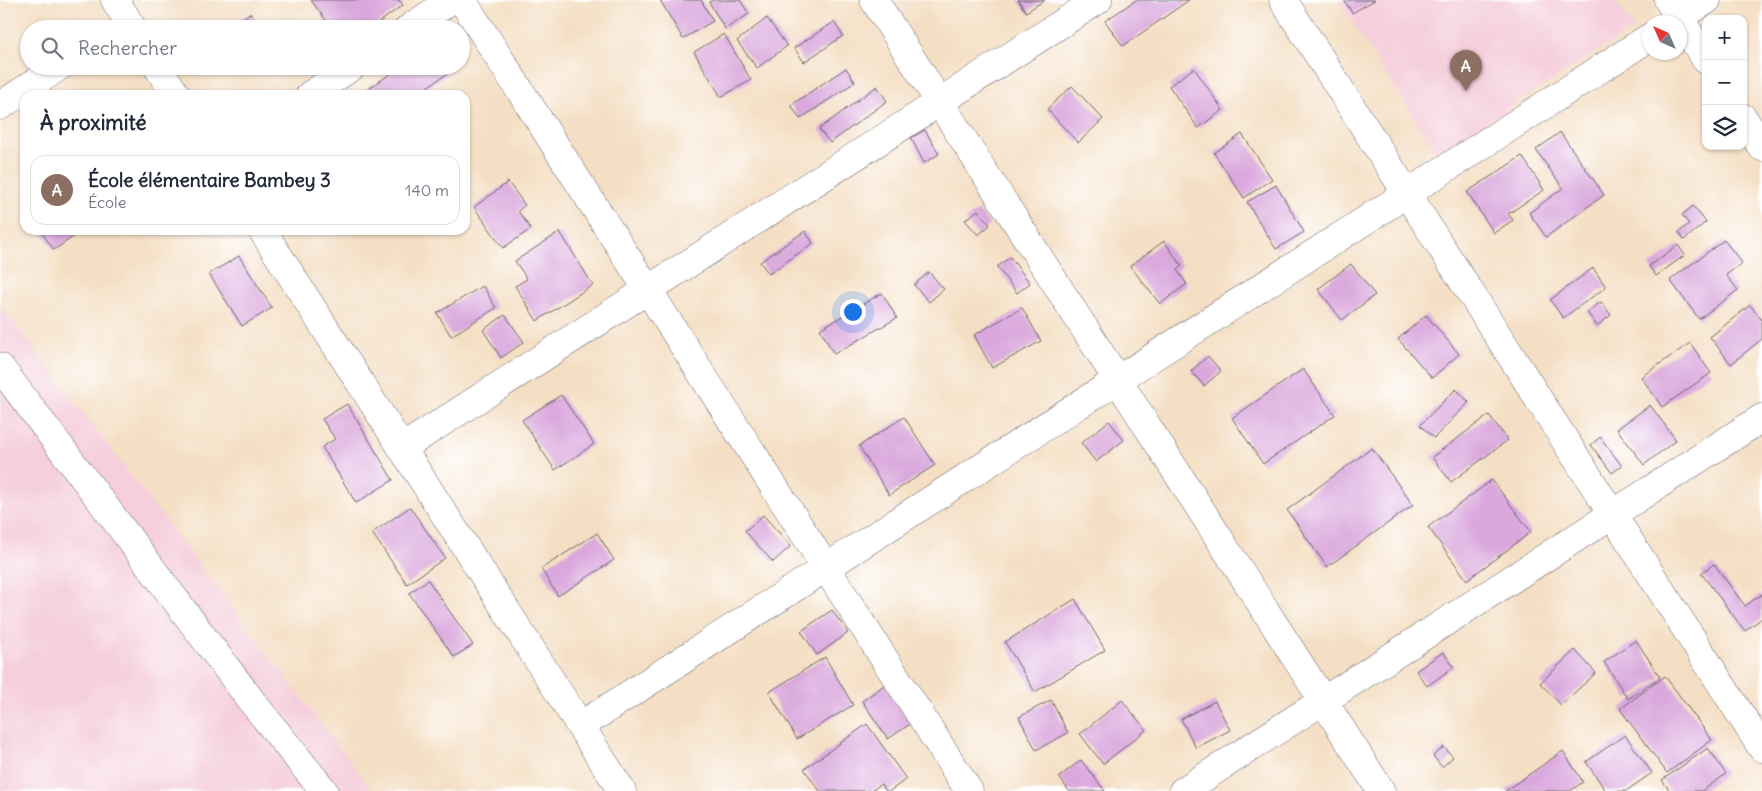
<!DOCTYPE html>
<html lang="fr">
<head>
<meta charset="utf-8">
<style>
  body { margin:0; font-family:Delius,sans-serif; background:#f6f6f7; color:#1f2937 }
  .controls { position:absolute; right:15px; top:15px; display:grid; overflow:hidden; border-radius:10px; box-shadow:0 1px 4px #0004 }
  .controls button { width:45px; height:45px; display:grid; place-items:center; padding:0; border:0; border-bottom:1px solid #e0e1e3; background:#fff; color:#1f2937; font:25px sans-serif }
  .compass { position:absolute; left:1642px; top:15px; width:45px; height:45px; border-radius:50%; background:#fff; box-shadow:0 1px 4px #0004; rotate:315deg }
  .you { position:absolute; left:852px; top:311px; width:18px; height:18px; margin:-12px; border:4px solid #fff; border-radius:50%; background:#1a73e8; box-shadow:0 0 0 8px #1a73e833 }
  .badge { display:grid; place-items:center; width:32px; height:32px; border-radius:50%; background:#1f6fb2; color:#fff; font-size:16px; font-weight:700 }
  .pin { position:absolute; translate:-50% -41px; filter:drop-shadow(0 1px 2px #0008) }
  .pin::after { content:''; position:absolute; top:26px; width:18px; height:15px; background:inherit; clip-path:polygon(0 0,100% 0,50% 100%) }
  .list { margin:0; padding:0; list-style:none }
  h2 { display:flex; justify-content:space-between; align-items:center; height:65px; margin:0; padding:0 20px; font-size:21px }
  h2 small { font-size:16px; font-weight:400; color:#747a83 }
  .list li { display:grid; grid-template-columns:32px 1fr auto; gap:15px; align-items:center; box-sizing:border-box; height:70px; margin:0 10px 10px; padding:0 10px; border:1px solid #e0e1e3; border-radius:15px }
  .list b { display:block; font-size:19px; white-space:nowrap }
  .list p { margin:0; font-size:16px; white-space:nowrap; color:#747a83 }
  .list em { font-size:16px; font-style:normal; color:#747a83 }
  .icon { flex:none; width:28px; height:28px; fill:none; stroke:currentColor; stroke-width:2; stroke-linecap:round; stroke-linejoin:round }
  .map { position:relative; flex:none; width:1762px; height:791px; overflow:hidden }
  .search { position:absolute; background:#fff; box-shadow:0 1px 4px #0004; left:20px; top:20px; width:450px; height:55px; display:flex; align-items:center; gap:12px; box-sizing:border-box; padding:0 18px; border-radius:28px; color:#747a83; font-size:19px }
  .panel { position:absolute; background:#fff; box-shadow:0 1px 4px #0004; left:20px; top:90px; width:450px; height:145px; border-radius:15px }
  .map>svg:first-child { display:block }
  .built { fill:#f5cfdb }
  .building { fill:#daa8dd }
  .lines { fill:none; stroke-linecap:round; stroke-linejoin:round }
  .street-casing { stroke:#6c646b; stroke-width:29 }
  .street { stroke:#fff; stroke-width:28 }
</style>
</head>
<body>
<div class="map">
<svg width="1762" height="791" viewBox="0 0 1762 791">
  <rect width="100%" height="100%" fill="#fff"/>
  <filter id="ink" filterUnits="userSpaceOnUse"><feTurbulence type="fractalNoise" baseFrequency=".02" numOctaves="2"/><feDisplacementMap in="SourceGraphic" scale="10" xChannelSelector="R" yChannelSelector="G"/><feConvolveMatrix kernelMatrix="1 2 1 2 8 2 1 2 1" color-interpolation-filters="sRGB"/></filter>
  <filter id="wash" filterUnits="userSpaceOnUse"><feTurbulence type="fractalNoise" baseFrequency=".0096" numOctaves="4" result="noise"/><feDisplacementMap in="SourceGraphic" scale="20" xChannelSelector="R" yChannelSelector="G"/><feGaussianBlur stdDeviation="1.12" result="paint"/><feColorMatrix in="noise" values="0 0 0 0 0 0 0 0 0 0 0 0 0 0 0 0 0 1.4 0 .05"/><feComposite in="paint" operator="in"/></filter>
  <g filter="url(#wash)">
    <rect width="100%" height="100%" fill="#f4dfc4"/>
    <g class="built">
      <path d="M 1338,0 L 1615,0 L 1634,28 L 1437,154 Z"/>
      <path d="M 0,305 L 373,791 L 0,791 Z"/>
    </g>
    <g id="blocks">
      <g class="building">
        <path d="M 311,0 L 399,0 L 403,5 L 370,29 L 332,29 Z"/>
        <path d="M 660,0 L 701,0 L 713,21 L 683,39 Z"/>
        <path d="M 713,0 L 740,0 L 749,14 L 725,29 L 709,2 Z"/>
        <path d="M 1018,0 L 1045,0 L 1026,12 Z"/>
        <path d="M 1136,0 L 1189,0 L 1123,46 L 1105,21 Z"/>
        <path d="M 1344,0 L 1375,0 L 1352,13 Z"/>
        <path d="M 250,13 L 260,27 L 227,29 Z"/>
        <path d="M 767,18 L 787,46 L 757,68 L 737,41 Z"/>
        <path d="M 834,22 L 843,36 L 804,62 L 794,48 Z"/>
        <path d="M 724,34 L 751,80 L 721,97 L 694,52 Z"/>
        <path d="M 402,66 L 443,66 L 447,74 L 415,95 L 359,95 Z"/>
        <path d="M 846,68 L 855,82 L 800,119 L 791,105 Z"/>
        <path d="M 1194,68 L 1223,110 L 1198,128 L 1169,86 Z"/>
        <path d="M 877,86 L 887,101 L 830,143 L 819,129 Z"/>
        <path d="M 1072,86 L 1103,119 L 1078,143 L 1047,109 Z"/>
        <path d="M 925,130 L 939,154 L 924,163 L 911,138 Z"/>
        <path d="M 1560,132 L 1604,195 L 1546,237 L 1529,213 L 1563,188 L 1536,150 Z"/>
        <path d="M 1242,134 L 1272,179 L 1244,198 L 1214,153 Z"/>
        <path d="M 1522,156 L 1544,190 L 1508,214 L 1513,220 L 1494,233 L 1467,192 Z"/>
        <path d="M 508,182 L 525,205 L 518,211 L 531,229 L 503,248 L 474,207 Z"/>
        <path d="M 1276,185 L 1304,232 L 1276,249 L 1247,202 Z"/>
        <path d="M 1693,206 L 1706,222 L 1684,240 L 1679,232 L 1689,224 L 1682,215 Z"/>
        <path d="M 978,210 L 990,225 L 978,235 L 965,220 Z"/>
        <path d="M 40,230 L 83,230 L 54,250 Z"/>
        <path d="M 805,231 L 813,243 L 769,274 L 760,262 Z"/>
        <path d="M 560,232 L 593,285 L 537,321 L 515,286 L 527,279 L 515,261 Z"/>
        <path d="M 1724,240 L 1742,263 L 1726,275 L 1738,290 L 1699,319 L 1670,280 Z"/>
        <path d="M 1164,241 L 1182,266 L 1177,270 L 1187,284 L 1160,304 L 1130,266 Z"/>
        <path d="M 1678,245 L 1685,255 L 1656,276 L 1649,266 Z"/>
        <path d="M 239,256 L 272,308 L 242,326 L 209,274 Z"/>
        <path d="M 1010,257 L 1030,283 L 1017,293 L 997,267 Z"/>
        <path d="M 1351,264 L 1375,295 L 1342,320 L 1318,289 Z"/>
        <path d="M 1593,268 L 1606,287 L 1563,318 L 1550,300 Z"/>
        <path d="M 929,272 L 944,289 L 929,302 L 914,285 Z"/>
        <path d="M 483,286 L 496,308 L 451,336 L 437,313 Z"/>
        <path d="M 882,293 L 897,318 L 834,354 L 820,329 Z"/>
        <path d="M 1601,302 L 1611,315 L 1597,326 L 1587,312 Z"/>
        <path d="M 1750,305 L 1762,320 L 1762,339 L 1731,364 L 1710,337 Z"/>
        <path d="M 1022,308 L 1041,341 L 992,368 L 974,335 Z"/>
        <path d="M 505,315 L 524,342 L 501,358 L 483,330 Z"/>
        <path d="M 1426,315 L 1459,354 L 1432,378 L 1398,339 Z"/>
        <path d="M 1690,343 L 1711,373 L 1662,407 L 1641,377 Z"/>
        <path d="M 1208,356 L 1221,371 L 1204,386 L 1191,371 Z"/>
        <path d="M 1303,369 L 1335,415 L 1263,464 L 1232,418 Z"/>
        <path d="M 1456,389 L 1469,402 L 1434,438 L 1420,425 Z"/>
        <path d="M 561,395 L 594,444 L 555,470 L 522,420 Z"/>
        <path d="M 347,404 L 393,480 L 356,503 L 322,447 L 335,439 L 322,419 Z"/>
        <path d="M 1650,405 L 1676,440 L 1644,465 L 1617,429 Z"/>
        <path d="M 1489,415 L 1508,440 L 1451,482 L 1432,457 Z"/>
        <path d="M 904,417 L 935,465 L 889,495 L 859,446 Z"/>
        <path d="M 1109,421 L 1124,440 L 1096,462 L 1081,443 Z"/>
        <path d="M 1600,437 L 1622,466 L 1612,473 L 1591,445 Z"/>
        <path d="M 1372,448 L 1413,505 L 1327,567 L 1287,510 Z"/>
        <path d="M 1492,480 L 1531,532 L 1467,580 L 1428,527 Z"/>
        <path d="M 410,507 L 445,558 L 407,584 L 372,533 Z"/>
        <path d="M 763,515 L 791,546 L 773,562 L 745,531 Z"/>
        <path d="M 597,533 L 614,560 L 558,596 L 541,569 Z"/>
        <path d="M 1714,564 L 1745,606 L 1762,594 L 1762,618 L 1745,631 L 1701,573 Z"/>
        <path d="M 428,580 L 473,645 L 454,657 L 409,593 Z"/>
        <path d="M 1075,599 L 1105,650 L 1035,692 L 1005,642 Z"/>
        <path d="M 832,610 L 848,633 L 817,655 L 801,631 Z"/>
        <path d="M 1636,640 L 1660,677 L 1628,699 L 1604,662 Z"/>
        <path d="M 1575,650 L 1596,673 L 1561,705 L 1540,683 Z"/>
        <path d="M 1443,652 L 1454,667 L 1427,686 L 1416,671 Z"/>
        <path d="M 825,657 L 853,705 L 797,739 L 769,692 Z"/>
        <path d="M 1665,676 L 1712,740 L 1667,773 L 1620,709 Z"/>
        <path d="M 890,681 L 916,720 L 888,739 L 862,701 Z"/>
        <path d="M 1051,700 L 1068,733 L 1036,750 L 1019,717 Z"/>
        <path d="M 1122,700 L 1146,730 L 1103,764 L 1080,734 Z"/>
        <path d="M 1215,701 L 1230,730 L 1196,748 L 1181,719 Z"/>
        <path d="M 867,724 L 906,779 L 890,791 L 886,791 L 881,784 L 871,791 L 820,791 L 804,769 Z"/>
        <path d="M 1625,735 L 1652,773 L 1626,791 L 1606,791 L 1586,762 Z"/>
        <path d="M 1444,747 L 1453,757 L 1442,767 L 1433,756 Z"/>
        <path d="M 1708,748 L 1726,774 L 1702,791 L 1670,791 L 1662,780 Z"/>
        <path d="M 1563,751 L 1583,782 L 1570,791 L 1505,791 Z"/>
        <path d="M 1081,760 L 1105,791 L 1069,791 L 1059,777 Z"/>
      </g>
    </g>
  </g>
  <g filter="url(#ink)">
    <use href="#blocks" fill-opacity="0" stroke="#6c646b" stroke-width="1"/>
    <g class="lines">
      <g class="street-casing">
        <g id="street">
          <path d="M 115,0 L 133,29"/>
          <path d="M 462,0 L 969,791"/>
          <path d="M 874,0 L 1381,791"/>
          <path d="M 1283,0 L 1762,748"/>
          <path d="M 1668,0 L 1706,60"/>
          <path d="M 1672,22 L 1707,0"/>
          <path d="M 408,29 L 451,0"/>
          <path d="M 157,66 L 176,95"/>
          <path d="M 310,95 L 353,66"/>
          <path d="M 0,106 L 60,66"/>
          <path d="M 1743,118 L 1762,147"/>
          <path d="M 262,230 L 622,791"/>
          <path d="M 0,367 L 253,703 L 324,791"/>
          <path d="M 402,448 L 1098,0"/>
          <path d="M 580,726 L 1650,37"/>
          <path d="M 1183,791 L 1762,418"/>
        </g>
      </g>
      <use href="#street" class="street"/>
    </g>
  </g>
</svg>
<div class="controls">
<button>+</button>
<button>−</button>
<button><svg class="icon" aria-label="layers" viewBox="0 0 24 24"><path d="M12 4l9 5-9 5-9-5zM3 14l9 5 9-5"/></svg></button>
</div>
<svg class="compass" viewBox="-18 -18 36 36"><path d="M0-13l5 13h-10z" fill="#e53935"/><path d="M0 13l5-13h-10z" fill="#747a83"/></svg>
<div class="you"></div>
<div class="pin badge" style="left:1466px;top:91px;background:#8d6e63">A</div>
<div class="search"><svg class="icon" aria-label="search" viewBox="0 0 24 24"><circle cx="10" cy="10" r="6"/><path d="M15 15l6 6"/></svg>Rechercher</div>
<section class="panel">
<h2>À proximité<small></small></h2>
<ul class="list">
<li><span class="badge" style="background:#8d6e63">A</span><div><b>École élémentaire Bambey 3</b><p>École</p></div><em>140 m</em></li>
</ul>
</section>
</div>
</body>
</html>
